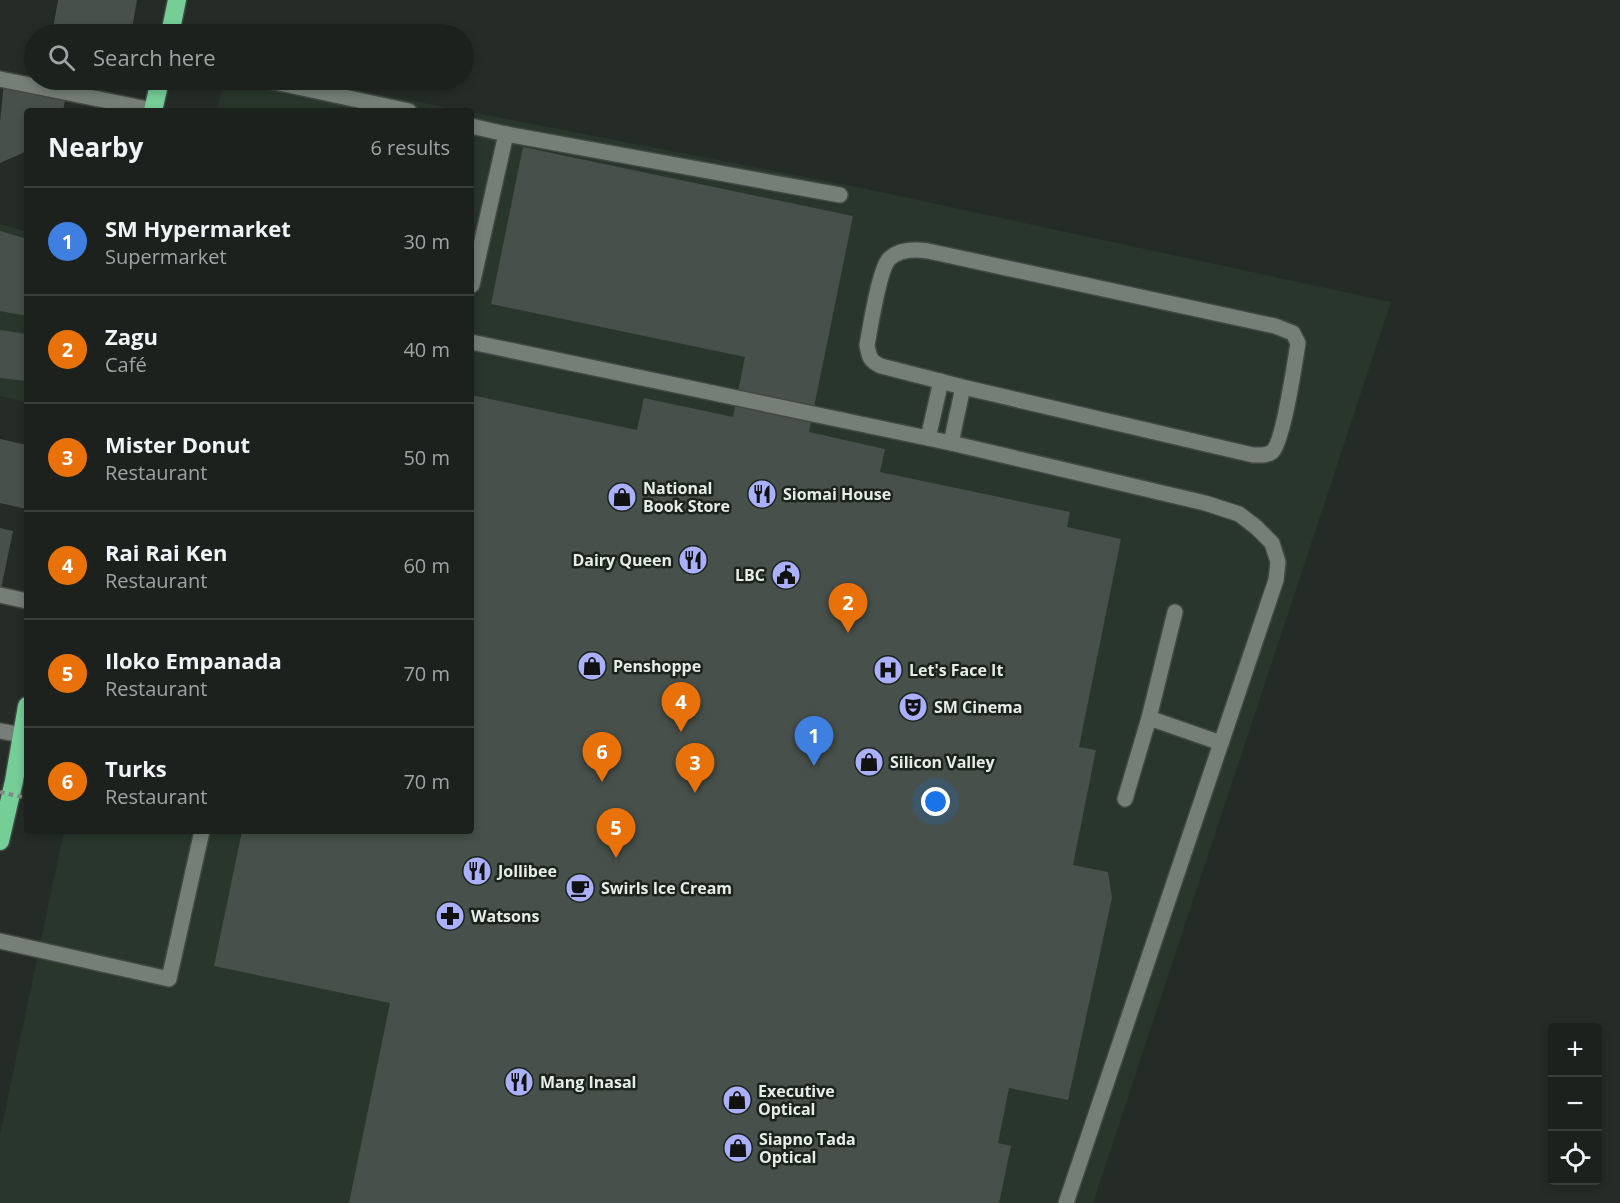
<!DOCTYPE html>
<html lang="en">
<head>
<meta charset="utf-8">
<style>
  body { margin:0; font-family:"Open Sans",sans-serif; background:#252926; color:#f1f3f6 }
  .controls { position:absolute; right:18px; bottom:18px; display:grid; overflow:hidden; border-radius:6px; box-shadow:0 3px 9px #0003 }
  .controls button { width:54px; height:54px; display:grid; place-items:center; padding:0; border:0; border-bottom:2px solid #3a3e3b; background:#1c211d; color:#f1f3f6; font:30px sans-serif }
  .you { position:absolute; left:936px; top:802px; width:21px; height:21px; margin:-15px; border:4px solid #fff; border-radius:50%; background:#1a73e8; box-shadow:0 0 0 9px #1a73e833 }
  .badge { display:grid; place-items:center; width:39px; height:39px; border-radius:50%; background:#aab0fb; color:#fff; font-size:20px; font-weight:700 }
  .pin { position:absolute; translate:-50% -50px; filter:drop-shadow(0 2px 3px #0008) }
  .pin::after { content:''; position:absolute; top:32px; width:21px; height:18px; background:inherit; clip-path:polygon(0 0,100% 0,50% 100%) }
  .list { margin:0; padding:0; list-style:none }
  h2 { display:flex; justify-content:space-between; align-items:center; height:78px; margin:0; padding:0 24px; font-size:26px }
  h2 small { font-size:20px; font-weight:400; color:#a0a3a4 }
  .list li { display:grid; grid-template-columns:39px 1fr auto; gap:18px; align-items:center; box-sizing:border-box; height:108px; padding:0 24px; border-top:2px solid #3a3e3b }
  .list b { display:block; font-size:22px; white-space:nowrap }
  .list p { margin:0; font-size:20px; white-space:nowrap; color:#a0a3a4 }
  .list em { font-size:20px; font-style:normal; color:#a0a3a4 }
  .icon { flex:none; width:33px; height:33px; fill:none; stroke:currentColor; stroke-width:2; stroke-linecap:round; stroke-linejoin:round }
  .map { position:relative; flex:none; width:1620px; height:1203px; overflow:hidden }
  .search { position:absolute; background:#1c211d; box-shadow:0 3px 9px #0003; left:24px; top:24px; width:450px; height:66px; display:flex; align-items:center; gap:15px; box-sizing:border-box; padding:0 21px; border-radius:33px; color:#a0a3a4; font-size:22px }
  .panel { position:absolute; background:#1c211d; box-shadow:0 3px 9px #0003; left:24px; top:108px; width:450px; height:726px; border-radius:6px }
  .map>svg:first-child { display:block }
  .built { fill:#28362c }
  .building { fill:#47504a }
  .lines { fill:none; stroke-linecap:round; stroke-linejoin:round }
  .minor-casing { stroke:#424944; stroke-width:18 }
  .highway-casing { stroke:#424944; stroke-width:21 }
  .minor { stroke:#757e77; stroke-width:15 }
  .highway { stroke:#76ce97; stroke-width:18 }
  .path-bridge { stroke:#828884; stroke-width:4; stroke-dasharray:4.5 4.5; stroke-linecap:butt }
  .labels { text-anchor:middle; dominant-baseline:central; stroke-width:5; stroke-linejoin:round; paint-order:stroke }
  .poi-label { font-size:16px; font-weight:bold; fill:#e7ece9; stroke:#1b231d; text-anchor:start }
</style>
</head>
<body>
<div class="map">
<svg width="1620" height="1203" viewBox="0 0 1620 1203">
  <rect width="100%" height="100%" fill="#252c27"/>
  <g class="built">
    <path d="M 224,80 L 304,80 L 465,111 L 217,111 Z"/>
    <path d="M 471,112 L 862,188 L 1391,302 L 1093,1203 L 0,1203 L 0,1135 L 64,831 L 471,831 Z"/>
    <path d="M 0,224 L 27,232 L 27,402 L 0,396 Z"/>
  </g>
  <g class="building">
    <path d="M 58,0 L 137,0 L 131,34 L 52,34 Z"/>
    <path d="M 4,82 L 65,100 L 63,111 L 27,111 L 27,151 L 0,163 L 0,122 Z"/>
    <path d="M 523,147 L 853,216 L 809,432 L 885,449 L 880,472 L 1070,512 L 1067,527 L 1121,539 L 1079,747 L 1096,750 L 1073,865 L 1108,872 L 1112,898 L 1068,1100 L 1009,1088 L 998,1143 L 1011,1146 L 999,1203 L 349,1203 L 390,1003 L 214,966 L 242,831 L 471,831 L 471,395 L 637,430 L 644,398 L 733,417 L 745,357 L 491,304 Z"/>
    <path d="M 0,231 L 27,239 L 27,316 L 0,311 Z"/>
    <path d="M 0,330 L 27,334 L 27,381 L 0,378 Z"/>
    <path d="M 0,439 L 27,445 L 27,509 L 0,503 Z"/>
    <path d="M 0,528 L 13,531 L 1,589 L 0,589 Z"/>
  </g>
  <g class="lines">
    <g class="minor-casing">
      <g id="minor">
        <path d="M 0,79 L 153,110"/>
        <path d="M 265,80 L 409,111"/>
        <path d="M 471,126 L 506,134 L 840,195"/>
        <path d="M 472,285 L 506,134"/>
        <path d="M 471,342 L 951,443 L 1205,503 L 1239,514 L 1256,527 L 1272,543 L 1278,562 L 1276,580 L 1066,1203"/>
        <path d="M 928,438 L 941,381"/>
        <path d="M 951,443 L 963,387 L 1253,455 C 1260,455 1266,456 1272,452 C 1283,443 1295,362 1298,343 L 1293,333 L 1275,326 L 928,251 C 915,249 899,249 889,259 C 879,270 870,329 867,345 C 869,357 870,361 881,366 L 963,387"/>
        <path d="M 0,595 L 27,601"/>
        <path d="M 1149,718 L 1175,612"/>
        <path d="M 0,731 L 22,735"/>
        <path d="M 1125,799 L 1149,718 L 1221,743"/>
        <path d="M 0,941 L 169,979 L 202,831"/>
      </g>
    </g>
    <g class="highway-casing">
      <g id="highway">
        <path d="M 170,34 L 177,0"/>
        <path d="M 153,111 L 160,80"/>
        <path d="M 0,841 L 14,781 L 27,706"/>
      </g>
    </g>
    <use href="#minor" class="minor"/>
    <use href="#highway" class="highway"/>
    <path class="path-bridge" d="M 0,792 L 27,798"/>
  </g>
  <defs>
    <g id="restaurant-disc" transform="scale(1.5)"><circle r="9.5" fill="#aab0fb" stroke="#1b231d"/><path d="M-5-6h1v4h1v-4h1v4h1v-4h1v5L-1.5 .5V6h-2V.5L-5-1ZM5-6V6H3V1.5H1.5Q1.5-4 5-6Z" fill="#111"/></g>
    <g id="shop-disc" transform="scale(1.5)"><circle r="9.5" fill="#aab0fb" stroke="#1b231d"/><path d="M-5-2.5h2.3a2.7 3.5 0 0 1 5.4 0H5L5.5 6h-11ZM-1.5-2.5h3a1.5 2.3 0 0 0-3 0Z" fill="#111"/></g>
    <g id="civic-disc" transform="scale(1.5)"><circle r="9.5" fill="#aab0fb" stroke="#1b231d"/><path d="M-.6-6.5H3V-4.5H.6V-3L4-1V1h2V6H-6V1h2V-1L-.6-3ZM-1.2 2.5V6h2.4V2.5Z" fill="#111"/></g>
    <g id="hospital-disc" transform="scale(1.5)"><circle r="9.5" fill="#aab0fb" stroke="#1b231d"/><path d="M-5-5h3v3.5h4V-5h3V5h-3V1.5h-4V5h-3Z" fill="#111"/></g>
    <g id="theatre-disc" transform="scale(1.5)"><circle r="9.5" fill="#aab0fb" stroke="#1b231d"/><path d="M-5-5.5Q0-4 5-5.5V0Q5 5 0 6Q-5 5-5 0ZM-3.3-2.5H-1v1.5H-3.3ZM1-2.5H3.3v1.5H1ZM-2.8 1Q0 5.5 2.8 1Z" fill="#111"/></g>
    <g id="cafe-disc" transform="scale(1.5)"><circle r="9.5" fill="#aab0fb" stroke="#1b231d"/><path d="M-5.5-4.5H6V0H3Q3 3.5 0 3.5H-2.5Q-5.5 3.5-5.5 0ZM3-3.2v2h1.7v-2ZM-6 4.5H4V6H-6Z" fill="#111"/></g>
    <g id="pharmacy-disc" transform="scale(1.5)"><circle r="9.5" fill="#aab0fb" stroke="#1b231d"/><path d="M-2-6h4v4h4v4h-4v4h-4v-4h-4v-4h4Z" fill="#111"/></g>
  </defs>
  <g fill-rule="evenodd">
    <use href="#restaurant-disc" x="762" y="494"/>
    <use href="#shop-disc" x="622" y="497"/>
    <use href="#restaurant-disc" x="693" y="560"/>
    <use href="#civic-disc" x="786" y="575"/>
    <use href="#shop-disc" x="592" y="666"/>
    <use href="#hospital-disc" x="888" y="670"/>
    <use href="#theatre-disc" x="913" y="707"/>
    <use href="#shop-disc" x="869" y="762"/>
    <use href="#restaurant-disc" x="477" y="871"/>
    <use href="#cafe-disc" x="580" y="888"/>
    <use href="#pharmacy-disc" x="450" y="916"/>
    <use href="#restaurant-disc" x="519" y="1082"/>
    <use href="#shop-disc" x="737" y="1100"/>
    <use href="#shop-disc" x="738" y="1148"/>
  </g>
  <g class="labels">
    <g class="poi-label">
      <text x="643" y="488">National<tspan x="643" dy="18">Book Store</tspan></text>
      <text x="783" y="494">Siomai House</text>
      <text x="672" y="560" text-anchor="end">Dairy Queen</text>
      <text x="765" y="575" text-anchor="end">LBC</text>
      <text x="613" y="666">Penshoppe</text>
      <text x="909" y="670">Let's Face It</text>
      <text x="934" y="707">SM Cinema</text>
      <text x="890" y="762">Silicon Valley</text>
      <text x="498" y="871">Jollibee</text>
      <text x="601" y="888">Swirls Ice Cream</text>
      <text x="471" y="916">Watsons</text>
      <text x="540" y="1082">Mang Inasal</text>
      <text x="758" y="1091">Executive<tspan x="758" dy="18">Optical</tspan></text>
      <text x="759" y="1139">Siapno Tada<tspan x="759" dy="18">Optical</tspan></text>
    </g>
  </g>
</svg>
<div class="controls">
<button>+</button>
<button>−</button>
<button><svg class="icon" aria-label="locate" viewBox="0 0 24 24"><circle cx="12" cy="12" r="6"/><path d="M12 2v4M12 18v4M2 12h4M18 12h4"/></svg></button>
</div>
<div class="you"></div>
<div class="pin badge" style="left:814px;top:766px;background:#3f7fe0">1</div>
<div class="pin badge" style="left:848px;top:633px;background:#e8710a">2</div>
<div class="pin badge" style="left:695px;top:793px;background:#e8710a">3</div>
<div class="pin badge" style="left:681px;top:732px;background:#e8710a">4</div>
<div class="pin badge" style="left:616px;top:858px;background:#e8710a">5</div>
<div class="pin badge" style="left:602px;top:782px;background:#e8710a">6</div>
<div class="search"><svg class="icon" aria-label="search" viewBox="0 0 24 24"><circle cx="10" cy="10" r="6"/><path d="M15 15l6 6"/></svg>Search here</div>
<section class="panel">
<h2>Nearby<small>6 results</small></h2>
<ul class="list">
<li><span class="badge" style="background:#3f7fe0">1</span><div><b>SM Hypermarket</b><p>Supermarket</p></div><em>30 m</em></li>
<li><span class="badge" style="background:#e8710a">2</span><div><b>Zagu</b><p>Café</p></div><em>40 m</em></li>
<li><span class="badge" style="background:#e8710a">3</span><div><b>Mister Donut</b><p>Restaurant</p></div><em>50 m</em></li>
<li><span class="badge" style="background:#e8710a">4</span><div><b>Rai Rai Ken</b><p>Restaurant</p></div><em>60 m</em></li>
<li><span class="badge" style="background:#e8710a">5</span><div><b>Iloko Empanada</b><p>Restaurant</p></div><em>70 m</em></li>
<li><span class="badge" style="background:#e8710a">6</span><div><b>Turks</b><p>Restaurant</p></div><em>70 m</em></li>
</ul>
</section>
</div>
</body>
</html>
